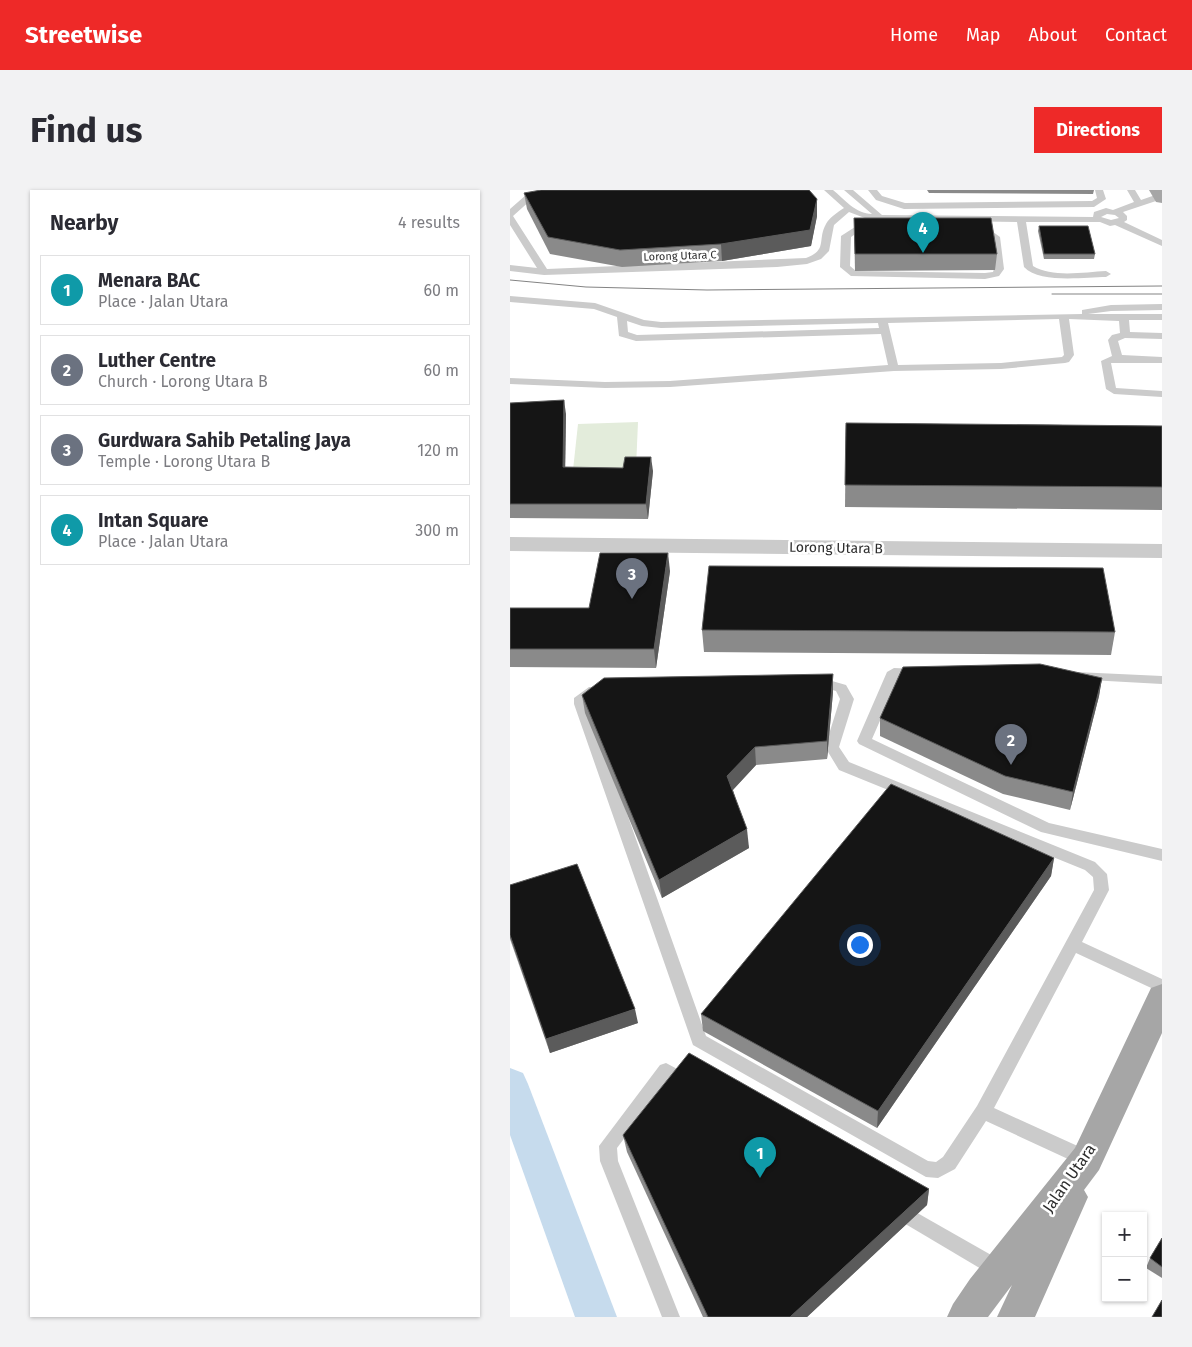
<!DOCTYPE html>
<html lang="en">
<head>
<meta charset="utf-8">
<style>
  body { margin:0; font-family:"Fira Sans",sans-serif; background:#f2f2f3; color:#2b2b33 }
  .controls { position:absolute; right:15px; bottom:15px; display:grid; overflow:hidden; border-radius:0px; box-shadow:0 1px 4px #0004 }
  .controls button { width:45px; height:45px; display:grid; place-items:center; padding:0; border:0; border-bottom:1px solid #e1e1e2; background:#fff; color:#2b2b33; font:25px sans-serif }
  .you { position:absolute; left:349px; top:754px; width:18px; height:18px; margin:-12px; border:4px solid #fff; border-radius:50%; background:#1a73e8; box-shadow:0 0 0 8px #1a73e833 }
  .badge { display:grid; place-items:center; width:32px; height:32px; border-radius:50%; background:#ee2928; color:#fff; font-size:16px; font-weight:700 }
  .pin { position:absolute; translate:-50% -41px; filter:drop-shadow(0 1px 2px #0008) }
  .pin::after { content:''; position:absolute; top:26px; width:18px; height:15px; background:inherit; clip-path:polygon(0 0,100% 0,50% 100%) }
  .list { margin:0; padding:0; list-style:none }
  h2 { display:flex; justify-content:space-between; align-items:center; height:65px; margin:0; padding:0 20px; font-size:21px }
  h2 small { font-size:16px; font-weight:400; color:#7c7c81 }
  .list li { display:grid; grid-template-columns:32px 1fr auto; gap:15px; align-items:center; box-sizing:border-box; height:70px; margin:0 10px 10px; padding:0 10px; border:1px solid #e1e1e2; border-radius:0px }
  .list b { display:block; font-size:19px; white-space:nowrap }
  .list p { margin:0; font-size:16px; white-space:nowrap; color:#7c7c81 }
  .list em { font-size:16px; font-style:normal; color:#7c7c81 }
  .map { position:relative; flex:none; width:652px; height:1127px; overflow:hidden; border-radius:0px }
  header { display:flex; align-items:center; gap:30px; box-sizing:border-box; height:70px; padding:0 25px; background:#ee2928; color:#fff }
  header strong { font-size:24px }
  nav { display:flex; gap:28px; margin-inline-start:auto; font-size:18px }
  .intro { display:flex; align-items:center; justify-content:space-between; box-sizing:border-box; height:120px; padding:0 30px }
  h1 { margin:0; font-size:35px }
  .button { padding:12px 22px; border-radius:0px; background:#ee2928; color:#fff; font-size:18px; font-weight:700 }
  main { display:flex; gap:30px; padding:0 30px }
  aside { flex:1; background:#fff; border-radius:0px; box-shadow:0 1px 4px #0004 }
  .map>svg:first-child { display:block }
  .green { fill:#e3ecdb }
  .lines { fill:none; stroke-linecap:round; stroke-linejoin:round }
  .canal { fill:#c6dbed; fill-rule:evenodd }
  .lane { fill:#cbcbcb; fill-rule:evenodd }
  .street { fill:#cbcbcb; fill-rule:evenodd }
  .primary { fill:#a6a6a6; fill-rule:evenodd }
  .tram { stroke:#838383; stroke-width:1 }
  .wall { fill:#8a8a8a }
  .shaded-wall { fill:#5b5b5b }
  .building { fill:#151515; stroke:#5b5b5b }
  .labels { text-anchor:middle; dominant-baseline:central; stroke-width:5; stroke-linejoin:round; paint-order:stroke }
  .far-street-label { font-size:11px; fill:#2e2e2e; stroke:#fff }
  .street-label { font-size:14px; fill:#2e2e2e; stroke:#fff }
  .near-street-label { font-size:16px; fill:#2e2e2e; stroke:#fff }
</style>
</head>
<body>
<header>
<strong>Streetwise</strong>
<nav><a>Home</a><a>Map</a><a>About</a><a>Contact</a></nav>
</header>
<div class="intro"><h1>Find us</h1><a class="button">Directions</a></div>
<main>
<aside>
<h2>Nearby<small>4 results</small></h2>
<ul class="list">
<li><span class="badge" style="background:#0f9aa8">1</span><div><b>Menara BAC</b><p>Place · Jalan Utara</p></div><em>60 m</em></li>
<li><span class="badge" style="background:#6b7280">2</span><div><b>Luther Centre</b><p>Church · Lorong Utara B</p></div><em>60 m</em></li>
<li><span class="badge" style="background:#6b7280">3</span><div><b>Gurdwara Sahib Petaling Jaya</b><p>Temple · Lorong Utara B</p></div><em>120 m</em></li>
<li><span class="badge" style="background:#0f9aa8">4</span><div><b>Intan Square</b><p>Place · Jalan Utara</p></div><em>300 m</em></li>
</ul>
</aside>
<div class="map">
<svg width="652" height="1127" viewBox="0 0 652 1127">
  <rect width="100%" height="100%" fill="#fff"/>
  <path class="green" d="M 128,232 L 126,278 L 63,280 L 68,234 Z"/>
  <g class="lines">
    <path class="canal" d="M 0,878 L 13,883 L 18,894 L 107,1127 L 65,1127 L 0,945 Z"/>
    <g class="lane">
      <path d="M 36,0 L 61,0 L 22,9 L 3,26 L 37,79 L 296,68 C 318,60 307,50 316,34 C 319,28 328,22 334,18 L 314,0 L 323,0 C 334,9 346,24 362,24 L 334,0 L 343,0 L 372,25 L 583,27 L 584,22 L 596,18 L 603,20 L 624,12 L 617,0 L 625,0 L 631,10 L 651,3 L 652,9 L 613,22 L 617,26 L 617,30 L 614,32 L 652,50 L 652,56 L 605,35 L 600,36 L 590,32 L 516,32 L 523,76 C 542,88 575,82 596,81 L 601,84 L 596,87 C 575,87 530,94 514,77 L 507,32 L 372,30 L 368,33 L 339,22 L 324,35 L 319,61 L 311,69 L 297,74 L 267,77 L 34,85 L 0,81 L 0,75 L 27,78 L 0,35 L 0,19 L 16,5 ZM 597,24 L 605,25 L 609,28 L 601,30 L 591,27 Z"/>
      <path d="M 358,0 L 367,0 L 372,6 L 395,13 L 582,11 L 587,8 L 585,0 L 593,0 L 596,9 L 584,17 L 394,19 L 366,10 Z"/>
      <path d="M 345,37 L 479,39 L 490,47 L 494,79 L 489,86 L 475,89 L 341,86 L 330,77 L 331,46 ZM 347,43 L 474,44 L 481,48 L 484,79 L 483,82 L 475,83 L 346,81 L 340,76 L 341,47 Z"/>
      <path d="M 0,106 L 85,113 L 134,130 L 151,132 L 572,124 L 572,120 L 601,115 L 652,114 L 652,120 L 601,121 L 578,124 L 652,124 L 652,130 L 619,130 L 620,142 L 652,143 L 652,149 L 615,148 L 608,151 L 612,165 L 652,167 L 652,173 L 601,173 L 606,198 L 652,201 L 652,207 L 604,204 L 596,199 L 591,171 L 602,166 L 598,150 L 602,145 L 610,143 L 609,131 L 559,129 L 564,165 L 559,172 L 555,173 L 491,179 L 384,181 L 160,197 L 95,198 L 0,194 L 0,188 L 95,192 L 160,191 L 378,175 L 371,144 L 126,151 L 109,146 L 107,127 L 84,119 L 0,112 ZM 549,129 L 554,165 L 552,167 L 491,173 L 388,175 L 378,133 ZM 117,131 L 132,136 L 151,138 L 368,133 L 369,138 L 127,145 L 118,142 Z"/>
      <path d="M 384,478 L 407,479 L 414,483 L 407,487 L 389,487 L 362,549 L 539,633 L 652,659 L 652,671 L 531,642 L 349,554 L 347,551 L 377,482 Z"/>
      <path d="M 566,482 L 652,486 L 652,494 L 561,489 L 559,486 Z"/>
      <path d="M 315,489 L 336,495 L 344,509 L 329,557 L 339,572 L 585,672 L 597,684 L 599,700 L 572,752 L 652,789 L 652,803 L 566,763 L 484,918 L 583,963 L 586,969 L 583,975 L 577,977 L 571,975 L 476,931 L 445,979 L 428,988 L 416,987 L 183,855 L 64,514 L 64,508 L 79,497 ZM 315,498 L 326,501 L 330,509 L 315,557 L 329,580 L 575,680 L 583,687 L 584,700 L 467,916 L 433,967 L 426,972 L 418,971 L 196,846 L 78,514 L 78,510 L 82,506 Z"/>
      <path d="M 156,873 L 184,888 L 186,893 L 184,898 L 178,900 L 158,890 L 107,958 L 108,971 L 170,1127 L 152,1127 L 90,971 L 89,956 L 150,875 Z"/>
      <path d="M 388,1012 L 497,1074 L 499,1080 L 497,1086 L 490,1089 L 483,1086 L 382,1026 L 379,1020 L 382,1014 Z"/>
    </g>
    <path class="street" d="M 0,347 L 652,354 L 652,368 L 0,361 Z"/>
    <g class="primary">
      <path d="M 639,0 L 652,0 L 652,13 L 646,12 Z"/>
      <path d="M 652,794 L 652,843 L 589,980 L 574,1000 L 578,1007 L 525,1127 L 487,1127 L 502,1095 L 478,1127 L 437,1127 L 443,1114 L 460,1089 L 565,958 L 641,798 Z"/>
    </g>
    <g class="tram">
      <path d="M 0,90 L 76,97 L 197,100 L 652,96"/>
      <path d="M 542,104 L 652,104"/>
    </g>
  </g>
  <g class="wall">
    <path d="M 417,0 L 584,0 L 583,4 L 419,3 Z"/>
    <path d="M 14,3 L 307,26 L 301,56 L 212,71 L 112,77 L 40,64 L 17,19 Z"/>
    <path d="M 344,28 L 487,64 L 485,80 L 345,81 Z"/>
    <path d="M 529,36 L 585,64 L 584,69 L 534,69 L 528,41 Z"/>
    <path d="M 0,213 L 56,224 L 55,277 L 143,281 L 138,329 L 0,328 Z"/>
    <path d="M 336,233 L 652,236 L 652,320 L 335,317 Z"/>
    <path d="M 160,381 L 146,478 L 0,477 L 0,418 L 79,418 Z"/>
    <path d="M 192,440 L 605,442 L 601,465 L 194,462 Z"/>
    <path d="M 323,484 L 323,502 L 317,569 L 246,575 L 223,600 L 239,658 L 152,708 L 75,523 L 72,505 Z"/>
    <path d="M 592,488 L 589,506 L 560,620 L 493,604 L 370,546 L 370,528 Z"/>
    <path d="M 544,668 L 541,686 L 367,938 L 193,841 L 191,824 Z"/>
    <path d="M 0,695 L 128,833 L 40,863 L 0,749 Z"/>
    <path d="M 113,945 L 419,999 L 417,1015 L 297,1127 L 193,1127 L 117,962 Z"/>
    <path d="M 652,1048 L 652,1088 L 636,1078 L 640,1068 Z"/>
  </g>
  <g class="shaded-wall">
    <path d="M 307,9 L 307,26 L 301,56 L 212,71 L 211,54 Z"/>
    <path d="M 54,210 L 56,224 L 55,292 L 53,277 Z"/>
    <path d="M 141,267 L 143,281 L 138,329 L 136,314 Z"/>
    <path d="M 158,363 L 160,381 L 146,478 L 144,459 Z"/>
    <path d="M 323,484 L 323,502 L 317,569 L 317,551 Z"/>
    <path d="M 592,488 L 589,506 L 560,620 L 563,602 Z"/>
    <path d="M 245,557 L 246,575 L 219,604 L 217,586 Z"/>
    <path d="M 237,639 L 239,658 L 152,708 L 149,690 Z"/>
    <path d="M 544,668 L 541,686 L 367,938 L 368,921 Z"/>
    <path d="M 125,819 L 128,833 L 40,863 L 36,849 Z"/>
    <path d="M 419,999 L 417,1015 L 297,1127 L 280,1127 Z"/>
  </g>
  <g class="building">
    <path d="M 31,0 L 299,0 L 307,9 L 300,40 L 211,54 L 110,60 L 38,47 L 14,3 Z"/>
    <path d="M 344,28 L 481,28 L 487,64 L 345,64 Z"/>
    <path d="M 529,36 L 578,36 L 585,64 L 534,64 Z"/>
    <path d="M 54,210 L 53,277 L 113,278 L 115,267 L 141,267 L 136,314 L 0,314 L 0,213 Z"/>
    <path d="M 336,233 L 652,236 L 652,297 L 335,295 Z"/>
    <path d="M 90,363 L 158,363 L 144,459 L 0,459 L 0,418 L 79,418 Z"/>
    <path d="M 199,376 L 593,378 L 605,442 L 192,440 Z"/>
    <path d="M 530,474 L 592,488 L 563,602 L 495,586 L 370,528 L 393,477 Z"/>
    <path d="M 323,484 L 317,551 L 245,557 L 217,586 L 237,639 L 149,690 L 72,505 L 94,488 Z"/>
    <path d="M 381,594 L 544,668 L 368,921 L 191,824 Z"/>
    <path d="M 67,674 L 125,819 L 36,849 L 0,745 L 0,695 Z"/>
    <path d="M 179,863 L 419,999 L 280,1127 L 198,1127 L 113,945 Z"/>
    <path d="M 652,1048 L 652,1077 L 640,1068 Z"/>
    <path d="M 652,1110 L 652,1127 L 642,1127 Z"/>
  </g>
  <g class="labels">
    <g class="far-street-label">
      <text transform="translate(170 66) rotate(-2)">Lorong Utara C</text>
    </g>
    <g class="street-label">
      <text transform="translate(326 358) rotate(1)">Lorong Utara B</text>
    </g>
    <g class="near-street-label">
      <text transform="translate(559 988) rotate(-55)">Jalan Utara</text>
    </g>
  </g>
</svg>
<div class="controls">
<button>+</button>
<button>−</button>
</div>
<div class="you"></div>
<div class="pin badge" style="left:250px;top:988px;background:#0f9aa8">1</div>
<div class="pin badge" style="left:501px;top:575px;background:#6b7280">2</div>
<div class="pin badge" style="left:122px;top:409px;background:#6b7280">3</div>
<div class="pin badge" style="left:413px;top:63px;background:#0f9aa8">4</div>
</div>
</main>
</body>
</html>
